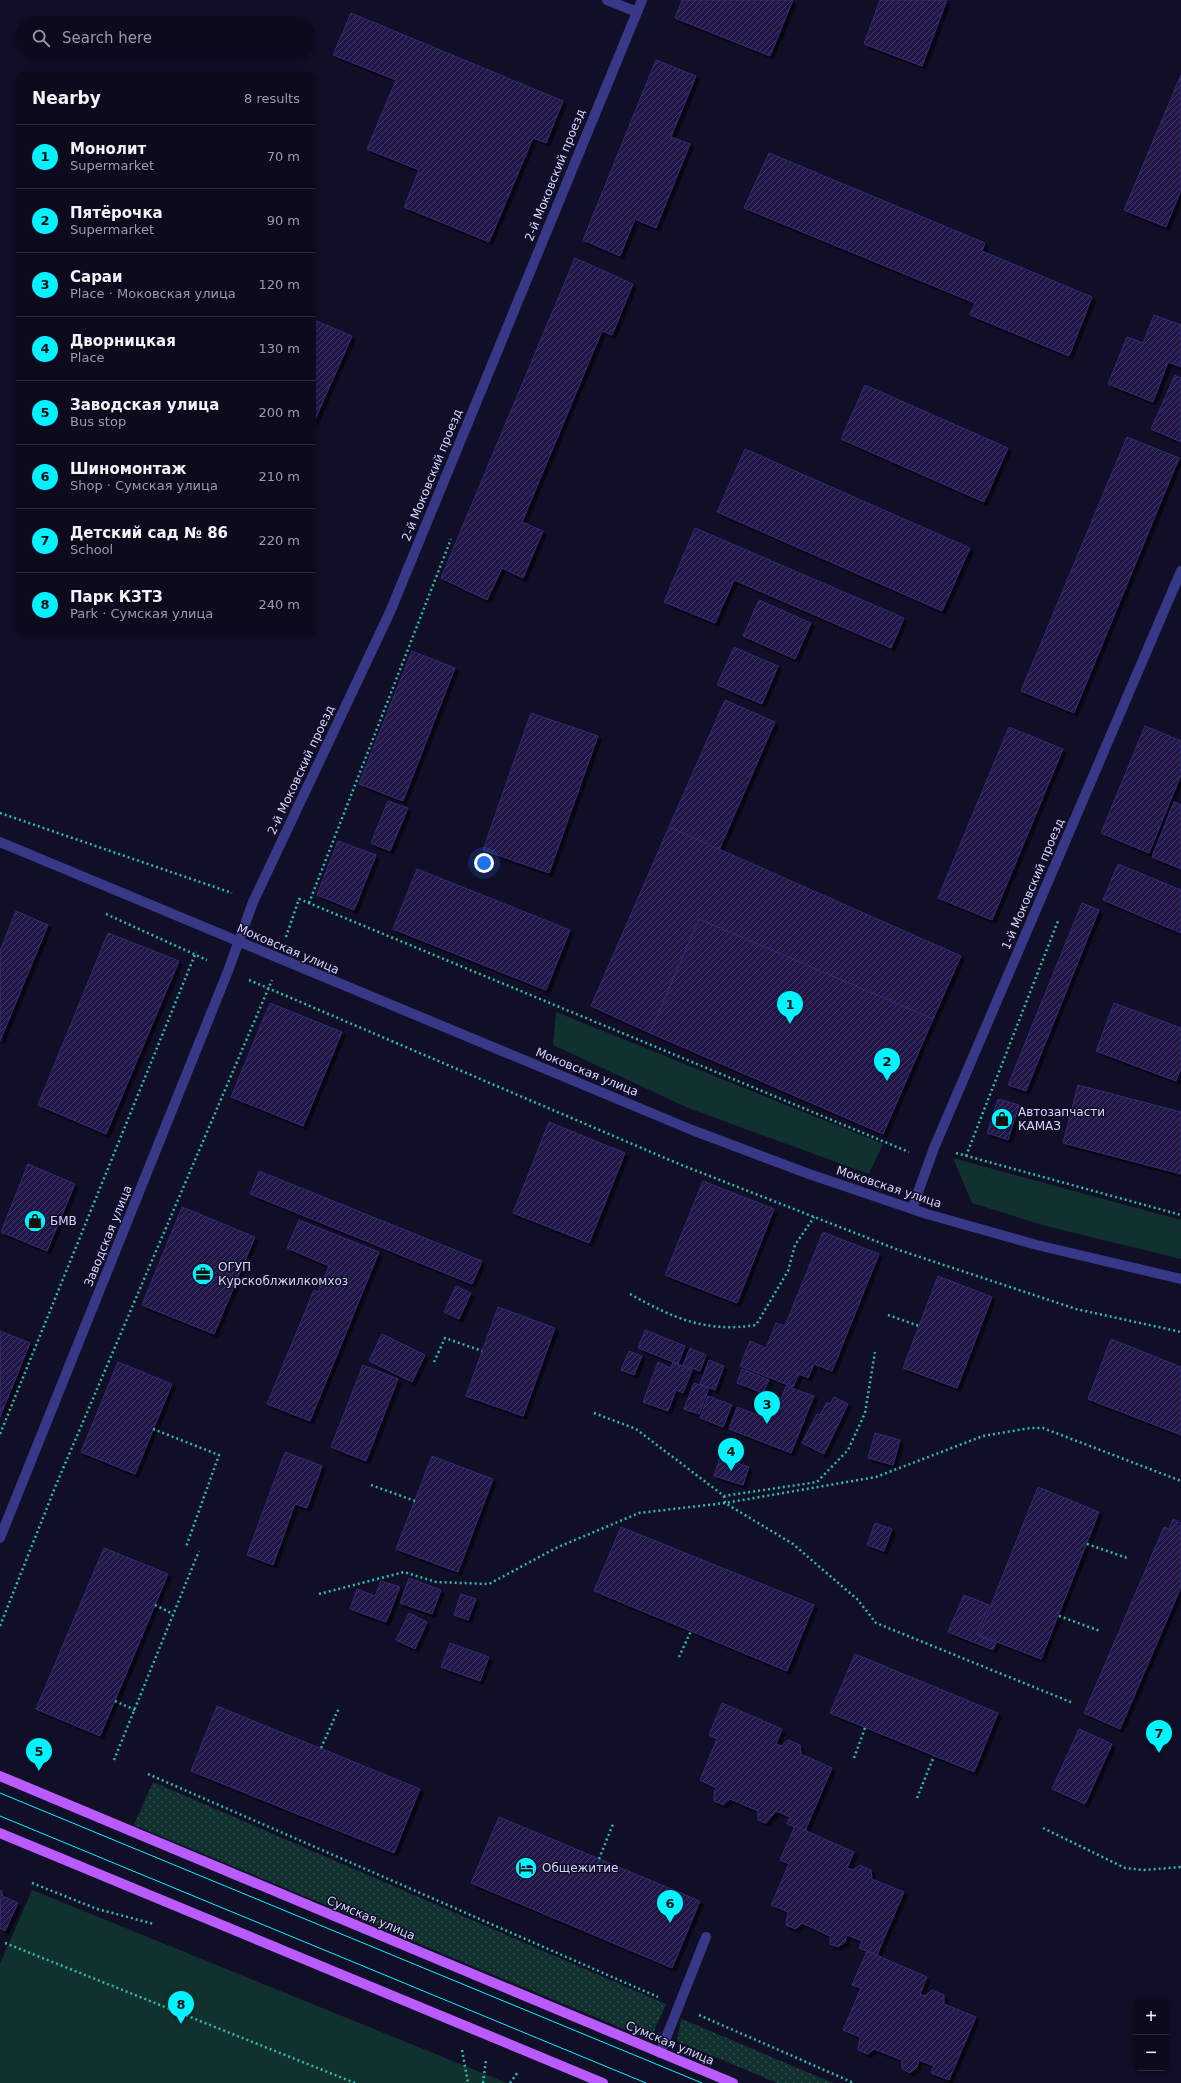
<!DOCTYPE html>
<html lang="en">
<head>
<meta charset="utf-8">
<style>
  body { margin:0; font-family:"DejaVu Sans",sans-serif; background:#161326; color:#f1f3f6 }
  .controls { position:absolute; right:12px; bottom:12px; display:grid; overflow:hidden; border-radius:6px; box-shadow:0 2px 6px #0003 }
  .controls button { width:36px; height:36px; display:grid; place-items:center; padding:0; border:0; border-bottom:1px solid #2d2b3b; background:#0d0a1d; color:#f1f3f6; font:20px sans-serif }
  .you { position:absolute; left:484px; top:863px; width:14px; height:14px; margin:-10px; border:3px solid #fff; border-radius:50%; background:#1a73e8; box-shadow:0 0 0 6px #1a73e833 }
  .badge { display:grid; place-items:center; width:26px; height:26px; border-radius:50%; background:#00f4ff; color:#111; font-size:13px; font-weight:700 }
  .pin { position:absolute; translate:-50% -33px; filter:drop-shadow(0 1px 2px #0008) }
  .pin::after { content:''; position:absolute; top:21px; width:14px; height:12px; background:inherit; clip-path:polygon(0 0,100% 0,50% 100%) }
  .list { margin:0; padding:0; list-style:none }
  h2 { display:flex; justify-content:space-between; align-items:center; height:52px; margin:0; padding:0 16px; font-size:17px }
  h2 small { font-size:13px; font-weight:400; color:#9a9aa4 }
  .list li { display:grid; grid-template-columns:26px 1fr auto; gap:12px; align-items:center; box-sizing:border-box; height:64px; padding:0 16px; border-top:1px solid #2d2b3b }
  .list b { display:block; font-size:15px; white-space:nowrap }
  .list p { margin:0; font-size:13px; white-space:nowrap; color:#9a9aa4 }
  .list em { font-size:13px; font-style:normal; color:#9a9aa4 }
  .icon { flex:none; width:22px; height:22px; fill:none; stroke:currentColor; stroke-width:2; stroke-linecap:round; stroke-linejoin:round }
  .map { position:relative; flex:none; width:1181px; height:2083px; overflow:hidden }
  .search { position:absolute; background:#0d0a1d; box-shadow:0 2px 6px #0003; left:16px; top:16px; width:300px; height:44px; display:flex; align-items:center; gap:10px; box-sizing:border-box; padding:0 14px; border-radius:22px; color:#9a9aa4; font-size:15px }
  .panel { position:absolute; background:#0d0a1d; box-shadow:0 2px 6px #0003; left:16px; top:72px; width:300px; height:564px; border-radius:6px }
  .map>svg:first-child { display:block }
  .grass { fill:url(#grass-dots) }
  .park { fill:#11312e }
  .building { fill:url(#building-hatch); stroke:#352a76; filter:url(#shadow) }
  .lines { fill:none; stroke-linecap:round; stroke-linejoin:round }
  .path { stroke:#2abdac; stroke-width:2.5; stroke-dasharray:2 3; stroke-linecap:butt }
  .minor { stroke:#373988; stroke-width:10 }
  .major { stroke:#b95bff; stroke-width:10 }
  .tram { stroke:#00f4ff; stroke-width:1 }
  .labels { text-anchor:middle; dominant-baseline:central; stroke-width:3; stroke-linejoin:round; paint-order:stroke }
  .street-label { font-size:12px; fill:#d7d4ff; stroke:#110e27 }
  .poi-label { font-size:12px; fill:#d7d4ff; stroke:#110e27; text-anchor:start }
</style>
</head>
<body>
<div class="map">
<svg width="1181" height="2083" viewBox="0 0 1181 2083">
  <defs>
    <pattern id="grass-dots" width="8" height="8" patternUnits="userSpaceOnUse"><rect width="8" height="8" fill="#11312e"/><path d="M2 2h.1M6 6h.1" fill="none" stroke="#334e4d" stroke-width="1.8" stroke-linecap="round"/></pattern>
    <pattern id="building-hatch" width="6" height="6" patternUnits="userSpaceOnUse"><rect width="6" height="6" fill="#201949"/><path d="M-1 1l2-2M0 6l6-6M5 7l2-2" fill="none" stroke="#403a64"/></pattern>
    <filter id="shadow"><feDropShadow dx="3.5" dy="3.5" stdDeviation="0" flood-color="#0009"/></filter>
  </defs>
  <rect width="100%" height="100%" fill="#110e27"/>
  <g class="grass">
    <path d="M 153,1782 L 666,2004 L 650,2040 L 134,1825 Z"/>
    <path d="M 681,2019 L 682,2019 L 833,2083 L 777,2083 L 677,2041 Z"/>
  </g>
  <g class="park">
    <path d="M 556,1012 L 883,1144 L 869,1174 L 688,1108 L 553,1045 Z"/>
    <path d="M 953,1158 L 1181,1220 L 1181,1259 L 1046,1226 L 972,1203 Z"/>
    <path d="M 32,1890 L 507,2083 L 0,2083 L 0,1964 Z"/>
  </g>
  <g class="building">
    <path d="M 682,0 L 793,0 L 770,56 L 675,18 Z"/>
    <path d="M 880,0 L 947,0 L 922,66 L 864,44 Z"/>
    <path d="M 351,13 L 563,101 L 546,143 L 533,138 L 489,242 L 404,207 L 419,170 L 367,149 L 396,80 L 333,55 Z"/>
    <path d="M 656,60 L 696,76 L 671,137 L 690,144 L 656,228 L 635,219 L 620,256 L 583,240 Z"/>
    <path d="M 1181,75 L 1181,190 L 1166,227 L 1124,210 Z"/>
    <path d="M 769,153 L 985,243 L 982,251 L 1092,297 L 1069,356 L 970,315 L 975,303 L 744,208 Z"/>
    <path d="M 575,258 L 633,284 L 612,335 L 602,331 L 522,522 L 543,531 L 523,578 L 502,568 L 487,600 L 441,578 Z"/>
    <path d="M 1154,315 L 1181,325 L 1181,367 L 1168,362 L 1153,402 L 1108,384 L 1127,337 L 1143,343 Z"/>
    <path d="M 314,320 L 352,336 L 314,422 Z"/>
    <path d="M 1175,375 L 1181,378 L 1181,442 L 1151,429 Z"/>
    <path d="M 865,385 L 1008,448 L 984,502 L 841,439 Z"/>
    <path d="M 1127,437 L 1179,458 L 1074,713 L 1021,691 Z"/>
    <path d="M 745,449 L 970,548 L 942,611 L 717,512 Z"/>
    <path d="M 695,528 L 904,618 L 891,648 L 734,580 L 715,623 L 664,602 Z"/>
    <path d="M 759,600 L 811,623 L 795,659 L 743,636 Z"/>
    <path d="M 734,647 L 778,666 L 762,704 L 717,685 Z"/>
    <path d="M 412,651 L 455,668 L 403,801 L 359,784 Z"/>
    <path d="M 725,700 L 775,722 L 719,850 L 669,827 Z"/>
    <path d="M 531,713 L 598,736 L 549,873 L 483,850 Z"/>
    <path d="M 1145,726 L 1181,741 L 1181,775 L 1149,853 L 1101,833 Z"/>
    <path d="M 1009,727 L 1063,749 L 992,920 L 938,898 Z"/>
    <path d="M 388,801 L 408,808 L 390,851 L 371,843 Z"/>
    <path d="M 1174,802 L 1181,805 L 1181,869 L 1152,857 Z"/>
    <path d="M 669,827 L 961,956 L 933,1019 L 699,919 L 650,1033 L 591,1006 Z"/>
    <path d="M 338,841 L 376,855 L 354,910 L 317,895 Z"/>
    <path d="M 1118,864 L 1181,890 L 1181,933 L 1103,900 Z"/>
    <path d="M 417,869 L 570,930 L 546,990 L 393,929 Z"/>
    <path d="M 1082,903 L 1099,910 L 1026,1091 L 1008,1085 Z"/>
    <path d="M 16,911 L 48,925 L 0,1041 L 0,951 Z"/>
    <path d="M 699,919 L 933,1019 L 883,1134 L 650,1033 Z"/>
    <path d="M 108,933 L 179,961 L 106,1134 L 38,1105 Z"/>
    <path d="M 270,1003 L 342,1032 L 303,1126 L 231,1097 Z"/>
    <path d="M 1114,1003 L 1181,1028 L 1181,1068 L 1176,1081 L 1096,1051 Z"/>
    <path d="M 1078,1085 L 1181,1112 L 1181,1174 L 1063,1143 Z"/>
    <path d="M 998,1099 L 1019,1105 L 1008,1140 L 987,1133 Z"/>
    <path d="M 549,1122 L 625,1153 L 589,1243 L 513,1213 Z"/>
    <path d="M 28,1164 L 75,1184 L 47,1251 L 1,1232 Z"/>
    <path d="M 259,1171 L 482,1261 L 472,1284 L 250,1194 Z"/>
    <path d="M 703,1181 L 774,1209 L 737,1303 L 665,1275 Z"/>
    <path d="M 182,1207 L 255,1237 L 214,1334 L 142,1305 Z"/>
    <path d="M 299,1220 L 379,1252 L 310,1421 L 267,1404 L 314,1290 L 318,1292 L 329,1266 L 287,1248 Z"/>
    <path d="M 823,1232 L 879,1254 L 832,1371 L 814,1364 L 808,1378 L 799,1374 L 793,1387 L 740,1366 L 750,1341 L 766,1348 L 776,1323 L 785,1326 Z"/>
    <path d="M 938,1276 L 992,1297 L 957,1388 L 903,1368 Z"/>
    <path d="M 456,1286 L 471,1293 L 459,1319 L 444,1312 Z"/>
    <path d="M 498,1307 L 555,1328 L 523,1416 L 466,1396 Z"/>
    <path d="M 645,1330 L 685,1346 L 678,1364 L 638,1348 Z"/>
    <path d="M 0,1331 L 30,1343 L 0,1417 Z"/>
    <path d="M 382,1334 L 425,1355 L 412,1382 L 369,1361 Z"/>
    <path d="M 1111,1339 L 1181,1367 L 1181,1435 L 1088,1399 Z"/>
    <path d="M 690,1348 L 706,1355 L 700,1371 L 683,1365 Z"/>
    <path d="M 629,1351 L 642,1356 L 634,1375 L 621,1370 Z"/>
    <path d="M 709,1360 L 724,1366 L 715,1390 L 700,1384 Z"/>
    <path d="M 118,1362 L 172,1384 L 135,1474 L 81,1452 Z"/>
    <path d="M 658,1362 L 671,1368 L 673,1362 L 692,1370 L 683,1393 L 676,1390 L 668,1411 L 643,1402 Z"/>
    <path d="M 363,1365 L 398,1379 L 366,1461 L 331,1447 Z"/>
    <path d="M 742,1369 L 769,1380 L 763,1393 L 737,1383 Z"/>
    <path d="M 694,1383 L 709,1388 L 699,1414 L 684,1409 Z"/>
    <path d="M 786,1386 L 814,1396 L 791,1453 L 729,1429 L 737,1407 L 768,1419 L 777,1397 L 781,1399 Z"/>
    <path d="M 708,1396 L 732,1405 L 723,1427 L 700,1418 Z"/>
    <path d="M 834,1397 L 848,1404 L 824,1454 L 802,1443 L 817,1414 L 820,1415 L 827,1402 L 830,1404 Z"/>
    <path d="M 875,1433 L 900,1440 L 893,1465 L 868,1458 Z"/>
    <path d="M 285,1452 L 322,1466 L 307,1508 L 295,1504 L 273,1565 L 247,1555 Z"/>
    <path d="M 432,1456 L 493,1479 L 458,1572 L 396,1549 Z"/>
    <path d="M 720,1457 L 749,1467 L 743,1485 L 714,1476 Z"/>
    <path d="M 1038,1487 L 1099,1512 L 1041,1659 L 979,1635 Z"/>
    <path d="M 1173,1519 L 1181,1523 L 1181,1587 L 1120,1729 L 1084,1713 L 1164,1527 L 1169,1529 Z"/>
    <path d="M 875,1523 L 892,1529 L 884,1551 L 867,1545 Z"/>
    <path d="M 621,1527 L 814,1605 L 787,1671 L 594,1591 Z"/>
    <path d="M 104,1548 L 168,1574 L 100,1736 L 36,1709 Z"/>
    <path d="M 409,1578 L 441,1590 L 432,1614 L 400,1603 Z"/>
    <path d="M 381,1581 L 400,1587 L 386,1622 L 350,1609 L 357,1589 L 375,1596 Z"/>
    <path d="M 461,1594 L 476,1599 L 468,1620 L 454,1615 Z"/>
    <path d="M 964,1595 L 989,1605 L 977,1635 L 996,1643 L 993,1650 L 948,1632 Z"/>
    <path d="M 409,1613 L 427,1622 L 415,1649 L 396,1640 Z"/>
    <path d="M 450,1643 L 489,1657 L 480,1681 L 441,1667 Z"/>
    <path d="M 855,1654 L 998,1713 L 974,1772 L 830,1713 Z"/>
    <path d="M 722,1703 L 782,1729 L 776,1744 L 781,1746 L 788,1740 L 800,1745 L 801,1754 L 832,1768 L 805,1831 L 787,1824 L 790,1817 L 776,1811 L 766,1823 L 758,1820 L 758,1811 L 730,1799 L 724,1805 L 714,1801 L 714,1792 L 716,1788 L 700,1780 L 717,1739 L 709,1735 Z"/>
    <path d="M 217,1706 L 420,1789 L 394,1853 L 191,1771 Z"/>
    <path d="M 1079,1729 L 1112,1744 L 1085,1804 L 1052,1789 Z"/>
    <path d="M 499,1817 L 700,1901 L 672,1968 L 471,1883 Z"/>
    <path d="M 795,1826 L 854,1852 L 847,1868 L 853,1870 L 860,1865 L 871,1870 L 872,1879 L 904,1892 L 877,1955 L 859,1948 L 862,1941 L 847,1935 L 845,1942 L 838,1947 L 830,1944 L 830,1936 L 802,1923 L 796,1929 L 786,1925 L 788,1912 L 771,1905 L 789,1864 L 780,1860 Z"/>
    <path d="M 1,1890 L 3,1896 L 18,1903 L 5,1931 L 0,1928 Z"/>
    <path d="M 867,1951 L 927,1977 L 920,1994 L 925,1996 L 932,1990 L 944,1995 L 944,2004 L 976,2017 L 949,2080 L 931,2073 L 934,2066 L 919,2060 L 917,2067 L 910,2073 L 902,2069 L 902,2060 L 874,2049 L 868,2054 L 858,2050 L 860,2037 L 843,2030 L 861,1988 L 852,1985 Z"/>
  </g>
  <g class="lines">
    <g class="path">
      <path d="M 0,813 L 232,893"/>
      <path d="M 309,903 L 451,539"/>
      <path d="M 106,914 L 207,960"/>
      <path d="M 286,937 L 299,899 L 909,1152"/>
      <path d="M 249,980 L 679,1164 L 896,1249 L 1076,1309 L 1181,1332"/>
      <path d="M 956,1153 L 1181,1215"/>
      <path d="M 966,1156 L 1058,921"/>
      <path d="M 630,1294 C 673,1318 706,1333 756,1325 L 788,1271 L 795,1245 L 814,1217"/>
      <path d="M 888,1315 L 919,1326"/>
      <path d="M 434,1362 L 445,1338 L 482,1351"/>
      <path d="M 594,1413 L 636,1429 L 724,1496 L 817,1482 L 848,1450 L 865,1413 L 875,1352"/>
      <path d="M 153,1429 L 219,1455 L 186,1547"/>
      <path d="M 0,1434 L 196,952"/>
      <path d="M 371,1485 L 415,1501"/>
      <path d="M 724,1496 L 725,1503 L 793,1544 L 858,1600 L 876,1623 L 1073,1703"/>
      <path d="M 1087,1544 L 1127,1558"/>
      <path d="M 319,1594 L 404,1572 L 436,1582 L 489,1584 L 556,1548 L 639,1513 L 725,1503 L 876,1477 L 983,1436 L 1030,1428 L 1043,1428 L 1181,1481"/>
      <path d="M 155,1605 L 173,1614"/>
      <path d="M 1059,1616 L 1100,1631"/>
      <path d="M 0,1626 L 56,1485 L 272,980"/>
      <path d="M 679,1657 L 691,1631"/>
      <path d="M 115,1701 L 135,1710"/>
      <path d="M 321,1748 L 339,1708"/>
      <path d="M 854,1758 L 865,1728"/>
      <path d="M 114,1760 L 199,1551"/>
      <path d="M 148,1774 L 658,1997"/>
      <path d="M 917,1798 L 934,1756"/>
      <path d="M 1043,1828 L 1125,1868 L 1144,1870 L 1181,1867"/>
      <path d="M 599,1859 L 613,1824"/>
      <path d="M 32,1883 L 97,1909 L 154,1924"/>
      <path d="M 5,1943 L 355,2083"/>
      <path d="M 699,2015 L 854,2083"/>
      <path d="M 462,2050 L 468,2083"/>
      <path d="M 483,2083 L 486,2060"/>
      <path d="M 510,2083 L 518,2072"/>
    </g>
    <g class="minor">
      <path d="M 607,0 L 637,12"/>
      <path d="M 0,842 L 692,1130 L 809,1174 L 927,1214 L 1037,1245 L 1181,1279"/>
      <path d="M 912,1209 L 934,1148 L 1181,571"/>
      <path d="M 0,1538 L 228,971 L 253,902 L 390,612 L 642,0"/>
      <path d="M 660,2053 L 706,1937"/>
    </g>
    <g class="major">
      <path d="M 0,1776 L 733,2083"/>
      <path d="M 0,1833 L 603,2083"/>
    </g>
    <g class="tram">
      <path d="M 0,1793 L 702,2083"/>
      <path d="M 0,1816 L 646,2083"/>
    </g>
  </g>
  <defs>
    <g id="shop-disc" transform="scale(1.15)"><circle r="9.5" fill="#00f4ff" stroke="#110e27"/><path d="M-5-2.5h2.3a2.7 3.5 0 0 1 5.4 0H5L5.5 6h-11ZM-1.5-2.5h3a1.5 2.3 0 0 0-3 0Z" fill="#111"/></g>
    <g id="office-disc" transform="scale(1.15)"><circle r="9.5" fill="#00f4ff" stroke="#110e27"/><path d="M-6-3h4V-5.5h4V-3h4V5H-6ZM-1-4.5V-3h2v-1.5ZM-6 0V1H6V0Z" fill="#111"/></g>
    <g id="hotel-disc" transform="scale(1.15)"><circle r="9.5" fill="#00f4ff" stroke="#110e27"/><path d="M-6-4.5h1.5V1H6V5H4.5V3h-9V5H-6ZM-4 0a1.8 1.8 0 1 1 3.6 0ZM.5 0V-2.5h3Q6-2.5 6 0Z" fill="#111"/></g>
  </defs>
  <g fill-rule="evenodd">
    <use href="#shop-disc" x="1002" y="1119"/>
    <use href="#shop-disc" x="35" y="1221"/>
    <use href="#office-disc" x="203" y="1274"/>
    <use href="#hotel-disc" x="526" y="1868"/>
  </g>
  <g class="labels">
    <g class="street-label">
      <text transform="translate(555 175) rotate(-68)">2-й Моковский проезд</text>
      <text transform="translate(432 475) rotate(-68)">2-й Моковский проезд</text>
      <text transform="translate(301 770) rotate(-65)">2-й Моковский проезд</text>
      <text transform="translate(1033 884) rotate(-67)">1-й Моковский проезд</text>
      <text transform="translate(288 949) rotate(23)">Моковская улица</text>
      <text transform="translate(587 1072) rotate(22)">Моковская улица</text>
      <text transform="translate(889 1187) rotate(18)">Моковская улица</text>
      <text transform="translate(108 1236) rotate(-68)">Заводская улица</text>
      <text transform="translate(371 1918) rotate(23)">Сумская улица</text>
      <text transform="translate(670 2043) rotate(23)">Сумская улица</text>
    </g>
    <g class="poi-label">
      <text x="1018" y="1112">Автозапчасти<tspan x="1018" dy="14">КАМАЗ</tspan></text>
      <text x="50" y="1221">БМВ</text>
      <text x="218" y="1267">ОГУП<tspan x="218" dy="14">Курскоблжилкомхоз</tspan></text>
      <text x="542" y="1868">Общежитие</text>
    </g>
  </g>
</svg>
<div class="controls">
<button>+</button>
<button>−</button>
</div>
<div class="you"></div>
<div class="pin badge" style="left:790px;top:1024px">1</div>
<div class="pin badge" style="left:887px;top:1081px">2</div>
<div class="pin badge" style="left:767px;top:1424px">3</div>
<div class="pin badge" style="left:731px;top:1471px">4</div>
<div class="pin badge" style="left:39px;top:1771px">5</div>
<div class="pin badge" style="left:670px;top:1923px">6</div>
<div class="pin badge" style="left:1159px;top:1753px">7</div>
<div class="pin badge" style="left:181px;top:2024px">8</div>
<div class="search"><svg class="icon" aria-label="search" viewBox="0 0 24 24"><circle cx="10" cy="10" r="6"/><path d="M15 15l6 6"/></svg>Search here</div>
<section class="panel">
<h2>Nearby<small>8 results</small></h2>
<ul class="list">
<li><span class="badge">1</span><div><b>Монолит</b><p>Supermarket</p></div><em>70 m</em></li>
<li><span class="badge">2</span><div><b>Пятёрочка</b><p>Supermarket</p></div><em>90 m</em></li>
<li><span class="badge">3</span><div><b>Сараи</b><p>Place · Моковская улица</p></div><em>120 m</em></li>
<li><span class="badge">4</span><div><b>Дворницкая</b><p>Place</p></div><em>130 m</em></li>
<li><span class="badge">5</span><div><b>Заводская улица</b><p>Bus stop</p></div><em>200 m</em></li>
<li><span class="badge">6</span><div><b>Шиномонтаж</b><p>Shop · Сумская улица</p></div><em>210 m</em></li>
<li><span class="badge">7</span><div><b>Детский сад № 86</b><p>School</p></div><em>220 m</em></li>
<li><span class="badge">8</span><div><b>Парк КЗТЗ</b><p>Park · Сумская улица</p></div><em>240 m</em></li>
</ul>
</section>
</div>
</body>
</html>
